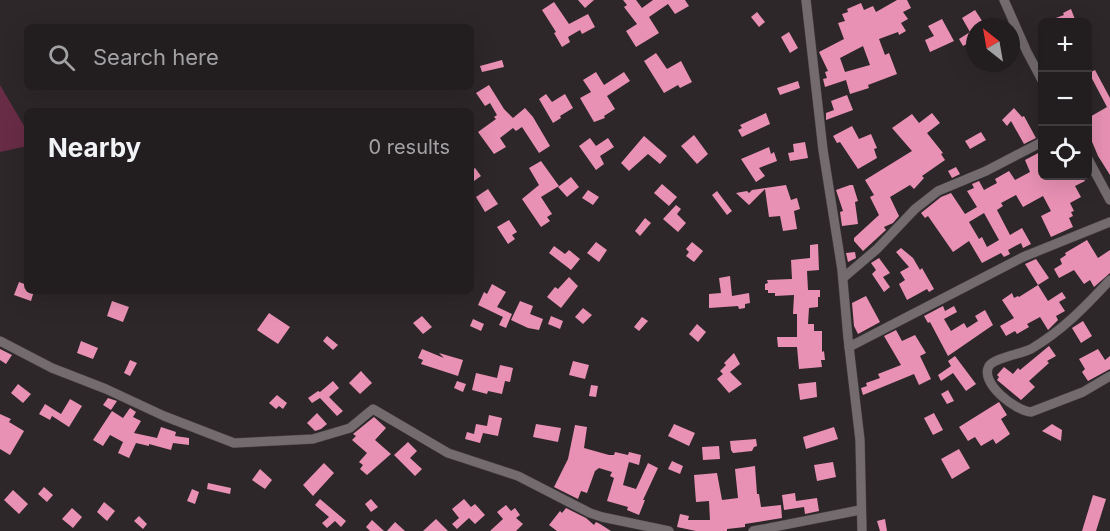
<!DOCTYPE html>
<html lang="en">
<head>
<meta charset="utf-8">
<style>
  body { margin:0; font-family:Inter,sans-serif; background:#2e2a2c; color:#f1f3f6 }
  .controls { position:absolute; right:18px; top:18px; display:grid; overflow:hidden; border-radius:9px; box-shadow:0 6px 24px #0002 }
  .controls button { width:54px; height:54px; display:grid; place-items:center; padding:0; border:0; border-bottom:2px solid #3f3b3d; background:#221d1f; color:#f1f3f6; font:30px sans-serif }
  .compass { position:absolute; left:966px; top:18px; width:54px; height:54px; border-radius:50%; background:#221d1f; box-shadow:0 6px 24px #0002; rotate:329deg }
  .list { margin:0; padding:0; list-style:none }
  h2 { display:flex; justify-content:space-between; align-items:center; height:78px; margin:0; padding:0 24px; font-size:26px }
  h2 small { font-size:20px; font-weight:400; color:#a2a2a4 }
  .icon { flex:none; width:33px; height:33px; fill:none; stroke:currentColor; stroke-width:2; stroke-linecap:round; stroke-linejoin:round }
  .map { position:relative; flex:none; width:1110px; height:531px; overflow:hidden }
  .search { position:absolute; background:#221d1f; box-shadow:0 6px 24px #0002; left:24px; top:24px; width:450px; height:66px; display:flex; align-items:center; gap:15px; box-sizing:border-box; padding:0 21px; border-radius:9px; color:#a2a2a4; font-size:22px }
  .panel { position:absolute; background:#221d1f; box-shadow:0 6px 24px #0002; left:24px; top:108px; width:450px; height:186px; border-radius:9px }
  .map>svg:first-child { display:block }
  .green { fill:#692c46 }
  .building { fill:#e991b4; fill-rule:evenodd }
  .lines { fill:none; stroke-linecap:round; stroke-linejoin:round }
  .street-casing { stroke:#4b4547; stroke-width:10 }
  .street { stroke:#736b6e; stroke-width:9 }
</style>
</head>
<body>
<div class="map">
<svg width="1110" height="531" viewBox="0 0 1110 531">
  <rect width="100%" height="100%" fill="#2e2729"/>
  <path class="green" d="M 0,85 L 27,131 L 27,146 L 0,152 Z"/>
  <g class="building">
    <path d="M 578,0 L 594,0 L 585,8 Z"/>
    <path d="M 623,0 L 636,0 L 642,8 L 653,0 L 685,0 L 689,6 L 675,14 L 668,4 L 649,17 L 659,33 L 636,47 L 626,31 L 637,24 L 624,7 L 627,5 Z"/>
    <path d="M 897,0 L 907,0 L 911,8 L 903,12 L 908,19 L 901,23 L 906,31 L 899,35 L 898,32 L 879,39 L 885,55 L 889,53 L 897,74 L 868,85 L 869,88 L 850,94 L 846,80 L 825,87 L 823,79 L 827,78 L 825,72 L 828,71 L 819,52 L 844,39 L 838,23 L 845,21 L 842,14 L 848,12 L 847,9 L 861,3 L 864,10 L 873,6 L 876,12 ZM 863,46 L 870,65 L 845,72 L 840,58 Z"/>
    <path d="M 554,2 L 569,24 L 588,14 L 595,27 L 582,34 L 580,30 L 568,37 L 570,42 L 562,47 L 554,33 L 556,32 L 542,10 Z"/>
    <path d="M 1071,9 L 1076,22 L 1045,22 L 1064,15 L 1063,13 Z"/>
    <path d="M 975,10 L 986,27 L 975,27 L 975,39 L 963,46 L 959,39 L 970,32 L 962,18 Z"/>
    <path d="M 757,12 L 765,22 L 759,27 L 751,17 Z"/>
    <path d="M 942,19 L 954,41 L 930,52 L 925,40 L 934,36 L 928,26 Z"/>
    <path d="M 789,32 L 798,48 L 790,53 L 781,37 Z"/>
    <path d="M 656,53 L 667,69 L 681,61 L 692,82 L 680,88 L 678,85 L 664,93 L 644,61 Z"/>
    <path d="M 502,60 L 504,67 L 482,72 L 480,66 Z"/>
    <path d="M 1095,70 L 1110,98 L 1110,175 L 1098,156 L 1088,132 L 1088,118 L 1107,107 L 1089,73 Z"/>
    <path d="M 596,72 L 604,85 L 624,72 L 630,81 L 607,96 L 615,109 L 604,116 L 605,118 L 594,122 L 580,98 L 591,92 L 583,80 Z"/>
    <path d="M 798,81 L 800,88 L 780,95 L 777,88 Z"/>
    <path d="M 489,85 L 504,109 L 513,118 L 525,108 L 533,117 L 550,146 L 539,153 L 522,127 L 516,131 L 513,128 L 500,138 L 506,147 L 494,154 L 478,132 L 496,119 L 494,117 L 497,115 L 490,103 L 485,106 L 476,93 Z"/>
    <path d="M 546,94 L 552,102 L 565,94 L 573,108 L 560,116 L 561,118 L 553,123 L 539,99 Z"/>
    <path d="M 847,95 L 853,110 L 826,120 L 826,113 L 834,110 L 831,101 Z"/>
    <path d="M 1014,108 L 1022,117 L 1024,116 L 1036,138 L 1024,144 L 1011,121 L 1007,126 L 1002,120 Z"/>
    <path d="M 766,113 L 770,124 L 742,137 L 738,130 L 742,128 L 740,125 Z"/>
    <path d="M 932,113 L 940,123 L 927,133 L 943,153 L 941,154 L 945,160 L 922,176 L 924,178 L 914,189 L 910,185 L 890,197 L 899,216 L 893,223 L 884,227 L 886,230 L 863,251 L 854,241 L 854,238 L 879,215 L 870,197 L 874,195 L 865,180 L 912,151 L 892,128 L 912,114 L 919,123 Z"/>
    <path d="M 852,126 L 859,139 L 871,134 L 877,148 L 874,149 L 877,158 L 858,169 L 840,142 L 837,143 L 833,136 Z"/>
    <path d="M 981,132 L 986,140 L 970,149 L 965,141 Z"/>
    <path d="M 694,135 L 708,154 L 697,164 L 681,146 Z"/>
    <path d="M 644,136 L 667,156 L 660,164 L 648,154 L 629,171 L 621,163 Z"/>
    <path d="M 590,138 L 596,146 L 608,138 L 614,147 L 600,156 L 604,164 L 596,170 L 579,146 Z"/>
    <path d="M 805,142 L 808,158 L 790,161 L 788,153 L 794,152 L 793,144 Z"/>
    <path d="M 769,147 L 771,154 L 774,152 L 777,161 L 759,168 L 765,176 L 756,182 L 741,159 Z"/>
    <path d="M 1042,151 L 1042,176 L 1082,176 L 1085,181 L 1075,186 L 1081,197 L 1070,203 L 1074,211 L 1071,212 L 1073,216 L 1069,218 L 1073,227 L 1051,237 L 1041,216 L 1051,211 L 1043,196 L 1023,207 L 1016,195 L 1001,203 L 1003,206 L 997,210 L 1010,235 L 1022,228 L 1031,244 L 1023,248 L 1021,243 L 1008,250 L 1010,254 L 1004,257 L 1001,253 L 982,263 L 969,241 L 953,252 L 928,216 L 925,218 L 921,213 L 941,197 L 951,193 L 965,214 L 977,207 L 967,191 L 974,188 L 972,184 L 979,181 L 984,190 L 997,183 L 995,179 L 1009,171 L 1015,180 L 1030,172 L 1025,160 ZM 984,213 L 999,240 L 987,247 L 982,237 L 979,239 L 969,222 Z"/>
    <path d="M 541,161 L 559,186 L 541,197 L 552,214 L 547,217 L 550,221 L 541,227 L 522,199 L 539,185 L 529,168 Z"/>
    <path d="M 956,167 L 960,174 L 952,178 L 948,171 Z"/>
    <path d="M 475,168 L 481,176 L 474,181 L 471,177 L 471,171 Z"/>
    <path d="M 571,177 L 579,187 L 567,197 L 558,187 Z"/>
    <path d="M 662,184 L 677,197 L 669,206 L 654,193 Z"/>
    <path d="M 786,185 L 791,200 L 797,198 L 800,209 L 794,211 L 797,229 L 783,231 L 780,216 L 769,217 L 765,189 L 749,205 L 736,193 L 747,191 L 749,193 L 752,190 Z"/>
    <path d="M 850,185 L 853,185 L 858,201 L 855,202 L 858,224 L 842,226 L 840,212 L 843,211 L 836,190 Z"/>
    <path d="M 488,189 L 498,204 L 485,212 L 476,197 Z"/>
    <path d="M 588,190 L 599,197 L 593,205 L 582,198 Z"/>
    <path d="M 717,191 L 732,211 L 727,215 L 712,195 Z"/>
    <path d="M 676,205 L 681,209 L 677,214 L 686,223 L 678,232 L 663,219 Z"/>
    <path d="M 645,218 L 651,223 L 640,236 L 635,231 Z"/>
    <path d="M 509,220 L 517,232 L 512,235 L 515,239 L 508,244 L 497,227 Z"/>
    <path d="M 1087,240 L 1098,258 L 1110,250 L 1110,273 L 1094,287 L 1090,280 L 1084,284 L 1074,270 L 1059,278 L 1054,269 L 1062,264 L 1060,259 L 1066,255 L 1065,253 Z"/>
    <path d="M 596,242 L 607,250 L 599,262 L 587,253 Z"/>
    <path d="M 692,242 L 703,251 L 694,262 L 686,256 L 689,252 L 686,249 Z"/>
    <path d="M 818,244 L 819,270 L 807,271 L 808,290 L 820,290 L 820,297 L 818,297 L 818,307 L 809,308 L 808,324 L 814,324 L 814,331 L 822,331 L 822,352 L 824,351 L 825,360 L 821,360 L 822,367 L 799,369 L 797,347 L 778,347 L 777,337 L 797,337 L 797,314 L 793,314 L 794,295 L 775,296 L 775,293 L 768,293 L 768,290 L 765,290 L 765,284 L 768,283 L 767,280 L 792,279 L 791,260 L 810,258 L 810,245 Z"/>
    <path d="M 554,246 L 565,254 L 569,250 L 580,259 L 571,270 L 549,253 Z"/>
    <path d="M 901,248 L 913,258 L 920,270 L 922,268 L 934,289 L 929,292 L 927,289 L 907,300 L 899,284 L 905,280 L 900,272 L 909,267 L 896,252 Z"/>
    <path d="M 855,252 L 856,258 L 848,262 L 846,253 Z"/>
    <path d="M 879,258 L 890,273 L 883,277 L 890,287 L 884,292 L 872,274 L 876,270 L 871,263 Z"/>
    <path d="M 1036,259 L 1049,278 L 1038,285 L 1025,264 Z"/>
    <path d="M 730,276 L 732,296 L 749,293 L 750,303 L 745,304 L 745,308 L 739,309 L 738,306 L 709,308 L 709,294 L 721,293 L 719,278 Z"/>
    <path d="M 569,277 L 578,286 L 561,308 L 547,297 L 555,287 L 558,289 Z"/>
    <path d="M 19,282 L 27,285 L 27,291 L 34,291 L 31,301 L 14,295 Z"/>
    <path d="M 492,284 L 506,292 L 497,307 L 512,314 L 506,328 L 499,325 L 503,317 L 478,305 L 484,292 L 487,294 Z"/>
    <path d="M 1038,285 L 1048,301 L 1062,292 L 1066,298 L 1059,302 L 1065,311 L 1056,316 L 1058,320 L 1048,330 L 1040,317 L 1027,324 L 1029,327 L 1017,334 L 1015,331 L 1006,336 L 1000,326 L 1014,318 L 1002,300 L 1012,293 L 1014,298 L 1018,296 L 1019,297 Z"/>
    <path d="M 866,296 L 880,322 L 858,334 L 854,326 L 852,303 Z"/>
    <path d="M 112,301 L 129,307 L 123,322 L 107,316 Z"/>
    <path d="M 520,301 L 533,306 L 530,314 L 543,319 L 539,330 L 528,328 L 511,320 Z"/>
    <path d="M 943,306 L 945,311 L 954,306 L 957,312 L 944,319 L 951,331 L 964,323 L 967,328 L 978,321 L 975,316 L 985,310 L 993,325 L 948,356 L 930,322 L 928,323 L 924,316 Z"/>
    <path d="M 583,308 L 592,315 L 583,324 L 575,317 Z"/>
    <path d="M 269,313 L 290,327 L 278,344 L 257,330 Z"/>
    <path d="M 422,316 L 432,327 L 423,334 L 413,323 Z"/>
    <path d="M 551,316 L 563,321 L 560,329 L 548,324 Z"/>
    <path d="M 642,317 L 648,321 L 639,331 L 634,327 Z"/>
    <path d="M 473,319 L 484,324 L 481,331 L 470,326 Z"/>
    <path d="M 1083,321 L 1092,336 L 1081,343 L 1072,328 Z"/>
    <path d="M 697,324 L 706,332 L 698,342 L 689,334 Z"/>
    <path d="M 896,330 L 902,341 L 915,335 L 926,353 L 920,356 L 931,379 L 919,385 L 914,374 L 863,395 L 861,388 L 867,386 L 866,383 L 880,378 L 878,374 L 901,365 L 884,336 Z"/>
    <path d="M 327,336 L 338,345 L 333,350 L 323,341 Z"/>
    <path d="M 81,341 L 98,348 L 93,359 L 77,353 Z"/>
    <path d="M 1049,346 L 1056,356 L 1047,361 L 1049,363 L 1029,381 L 1035,387 L 1021,400 L 997,380 L 999,377 L 997,375 L 1004,367 L 1013,374 L 1018,368 L 1020,370 Z"/>
    <path d="M 0,349 L 12,355 L 6,364 L 0,360 Z"/>
    <path d="M 422,349 L 444,358 L 439,353 L 463,360 L 458,376 L 421,364 L 423,360 L 418,358 Z"/>
    <path d="M 1098,349 L 1105,360 L 1110,356 L 1110,369 L 1088,381 L 1082,372 L 1085,369 L 1079,359 Z"/>
    <path d="M 734,353 L 740,364 L 730,372 L 742,384 L 729,393 L 717,379 L 723,374 L 720,371 L 726,365 L 724,363 Z"/>
    <path d="M 955,356 L 976,384 L 966,391 L 953,373 L 941,381 L 938,375 L 951,366 L 948,361 Z"/>
    <path d="M 130,360 L 137,363 L 130,376 L 124,373 Z"/>
    <path d="M 573,361 L 589,365 L 585,379 L 569,375 Z"/>
    <path d="M 500,365 L 513,368 L 510,382 L 505,381 L 502,394 L 488,391 L 487,394 L 472,390 L 476,373 L 497,378 Z"/>
    <path d="M 361,371 L 372,383 L 360,394 L 349,383 Z"/>
    <path d="M 333,381 L 339,388 L 329,397 L 343,411 L 337,416 L 320,398 L 312,403 L 308,398 L 318,391 L 320,392 Z"/>
    <path d="M 457,381 L 466,384 L 463,392 L 454,388 Z"/>
    <path d="M 816,382 L 817,397 L 800,400 L 798,384 Z"/>
    <path d="M 18,384 L 31,394 L 23,403 L 11,393 Z"/>
    <path d="M 591,385 L 598,386 L 596,397 L 589,396 Z"/>
    <path d="M 948,390 L 954,401 L 947,404 L 941,394 Z"/>
    <path d="M 277,395 L 287,403 L 283,409 L 279,406 L 276,409 L 269,403 Z"/>
    <path d="M 108,398 L 117,401 L 111,410 L 103,405 Z"/>
    <path d="M 70,399 L 82,406 L 69,427 L 52,416 L 50,420 L 39,414 L 45,404 L 61,414 Z"/>
    <path d="M 999,402 L 1007,415 L 1001,419 L 1010,434 L 996,444 L 993,439 L 981,446 L 975,437 L 968,441 L 959,427 Z"/>
    <path d="M 130,408 L 136,412 L 133,417 L 141,421 L 134,433 L 157,438 L 161,427 L 176,432 L 175,436 L 189,438 L 189,445 L 173,443 L 171,450 L 149,444 L 149,446 L 136,443 L 129,458 L 118,453 L 123,442 L 110,435 L 103,446 L 93,440 L 112,411 L 123,418 Z"/>
    <path d="M 317,413 L 327,424 L 321,429 L 315,431 L 307,423 Z"/>
    <path d="M 934,413 L 943,430 L 933,435 L 924,418 Z"/>
    <path d="M 0,414 L 11,419 L 9,422 L 24,431 L 10,455 L 0,449 Z"/>
    <path d="M 489,415 L 502,418 L 498,436 L 483,433 L 480,443 L 465,439 L 467,432 L 474,434 L 476,424 L 487,426 Z"/>
    <path d="M 374,417 L 386,428 L 375,440 L 391,454 L 367,475 L 360,469 L 363,465 L 359,462 L 367,453 L 352,440 L 356,436 L 353,434 Z"/>
    <path d="M 536,424 L 561,428 L 558,442 L 533,437 Z"/>
    <path d="M 674,424 L 695,433 L 689,446 L 668,436 Z"/>
    <path d="M 1052,424 L 1062,430 L 1061,441 L 1042,431 Z"/>
    <path d="M 575,425 L 587,427 L 584,448 L 609,455 L 614,455 L 615,452 L 628,455 L 629,452 L 641,455 L 639,465 L 629,462 L 623,485 L 636,489 L 648,463 L 658,468 L 643,500 L 645,500 L 639,515 L 627,510 L 628,507 L 607,501 L 614,478 L 610,476 L 612,472 L 599,468 L 595,471 L 587,493 L 581,491 L 578,499 L 554,487 L 568,459 Z"/>
    <path d="M 834,427 L 838,439 L 806,449 L 803,437 Z"/>
    <path d="M 756,439 L 757,446 L 754,447 L 752,451 L 733,453 L 731,450 L 730,441 Z"/>
    <path d="M 408,442 L 417,451 L 410,458 L 422,469 L 415,476 L 394,455 Z"/>
    <path d="M 719,446 L 720,459 L 703,460 L 702,447 Z"/>
    <path d="M 959,449 L 970,468 L 952,479 L 941,459 Z"/>
    <path d="M 672,461 L 683,466 L 680,474 L 668,469 Z"/>
    <path d="M 833,462 L 836,477 L 817,481 L 814,465 Z"/>
    <path d="M 324,463 L 334,473 L 313,496 L 303,485 Z"/>
    <path d="M 755,466 L 757,494 L 759,494 L 761,507 L 781,505 L 782,518 L 745,524 L 745,527 L 727,529 L 727,531 L 696,531 L 677,527 L 680,514 L 689,516 L 688,520 L 710,520 L 709,501 L 696,502 L 694,475 L 717,473 L 722,500 L 738,498 L 735,469 Z"/>
    <path d="M 260,469 L 272,480 L 265,489 L 252,480 Z"/>
    <path d="M 208,483 L 231,488 L 230,494 L 207,489 Z"/>
    <path d="M 44,487 L 53,495 L 47,502 L 38,494 Z"/>
    <path d="M 192,489 L 199,492 L 195,504 L 187,501 Z"/>
    <path d="M 13,490 L 28,504 L 19,514 L 4,500 Z"/>
    <path d="M 795,493 L 796,501 L 817,498 L 819,511 L 805,514 L 804,507 L 784,510 L 782,495 Z"/>
    <path d="M 1093,495 L 1106,499 L 1096,531 L 1082,531 Z"/>
    <path d="M 320,499 L 346,521 L 341,527 L 335,521 L 327,528 L 322,523 L 329,517 L 315,505 Z"/>
    <path d="M 371,499 L 378,507 L 371,512 L 365,504 Z"/>
    <path d="M 464,499 L 471,507 L 475,504 L 485,515 L 475,524 L 469,518 L 457,529 L 452,524 L 459,518 L 452,509 Z"/>
    <path d="M 104,502 L 115,511 L 107,521 L 97,512 Z"/>
    <path d="M 506,505 L 511,511 L 515,508 L 520,515 L 516,518 L 523,524 L 516,531 L 490,531 L 503,519 L 497,512 Z"/>
    <path d="M 72,508 L 82,517 L 73,528 L 62,519 Z"/>
    <path d="M 566,508 L 586,518 L 594,525 L 596,522 L 600,524 L 611,531 L 557,531 L 549,525 L 560,511 L 562,513 Z"/>
    <path d="M 139,516 L 147,524 L 143,529 L 134,521 Z"/>
    <path d="M 436,519 L 448,531 L 423,531 Z"/>
    <path d="M 885,519 L 887,531 L 880,531 L 877,521 Z"/>
    <path d="M 372,520 L 384,531 L 370,531 L 366,527 Z"/>
    <path d="M 395,522 L 405,531 L 387,531 Z"/>
  </g>
  <g class="lines">
    <g class="street-casing">
      <g id="street">
        <path d="M 806,0 L 823,150 L 842,270 L 848,338 L 860,440 L 862,531"/>
        <path d="M 1004,0 L 1027,52 L 1042,80"/>
        <path d="M 1088,159 L 1110,200"/>
        <path d="M 843,278 L 877,249 L 915,209 L 938,191 L 986,171 L 1042,142"/>
        <path d="M 1110,280 C 1085,307 1063,330 1031,349 C 1021,354 994,358 989,366 C 979,383 1016,411 1031,412 L 1083,392 L 1110,376"/>
        <path d="M 0,341 L 52,368 L 106,389 L 164,416 L 234,443 L 313,439 L 350,428 L 373,409 L 448,453 L 518,476 L 590,513 L 602,517 L 669,531"/>
        <path d="M 849,347 L 1023,257 L 1110,222"/>
        <path d="M 753,531 L 860,510"/>
      </g>
    </g>
    <use href="#street" class="street"/>
  </g>
</svg>
<div class="controls">
<button>+</button>
<button>−</button>
<button><svg class="icon" aria-label="locate" viewBox="0 0 24 24"><circle cx="12" cy="12" r="6"/><path d="M12 2v4M12 18v4M2 12h4M18 12h4"/></svg></button>
</div>
<svg class="compass" viewBox="-18 -18 36 36"><path d="M0-13l5 13h-10z" fill="#e53935"/><path d="M0 13l5-13h-10z" fill="#a2a2a4"/></svg>
<div class="search"><svg class="icon" aria-label="search" viewBox="0 0 24 24"><circle cx="10" cy="10" r="6"/><path d="M15 15l6 6"/></svg>Search here</div>
<section class="panel">
<h2>Nearby<small>0 results</small></h2>
<ul class="list">
</ul>
</section>
</div>
</body>
</html>
